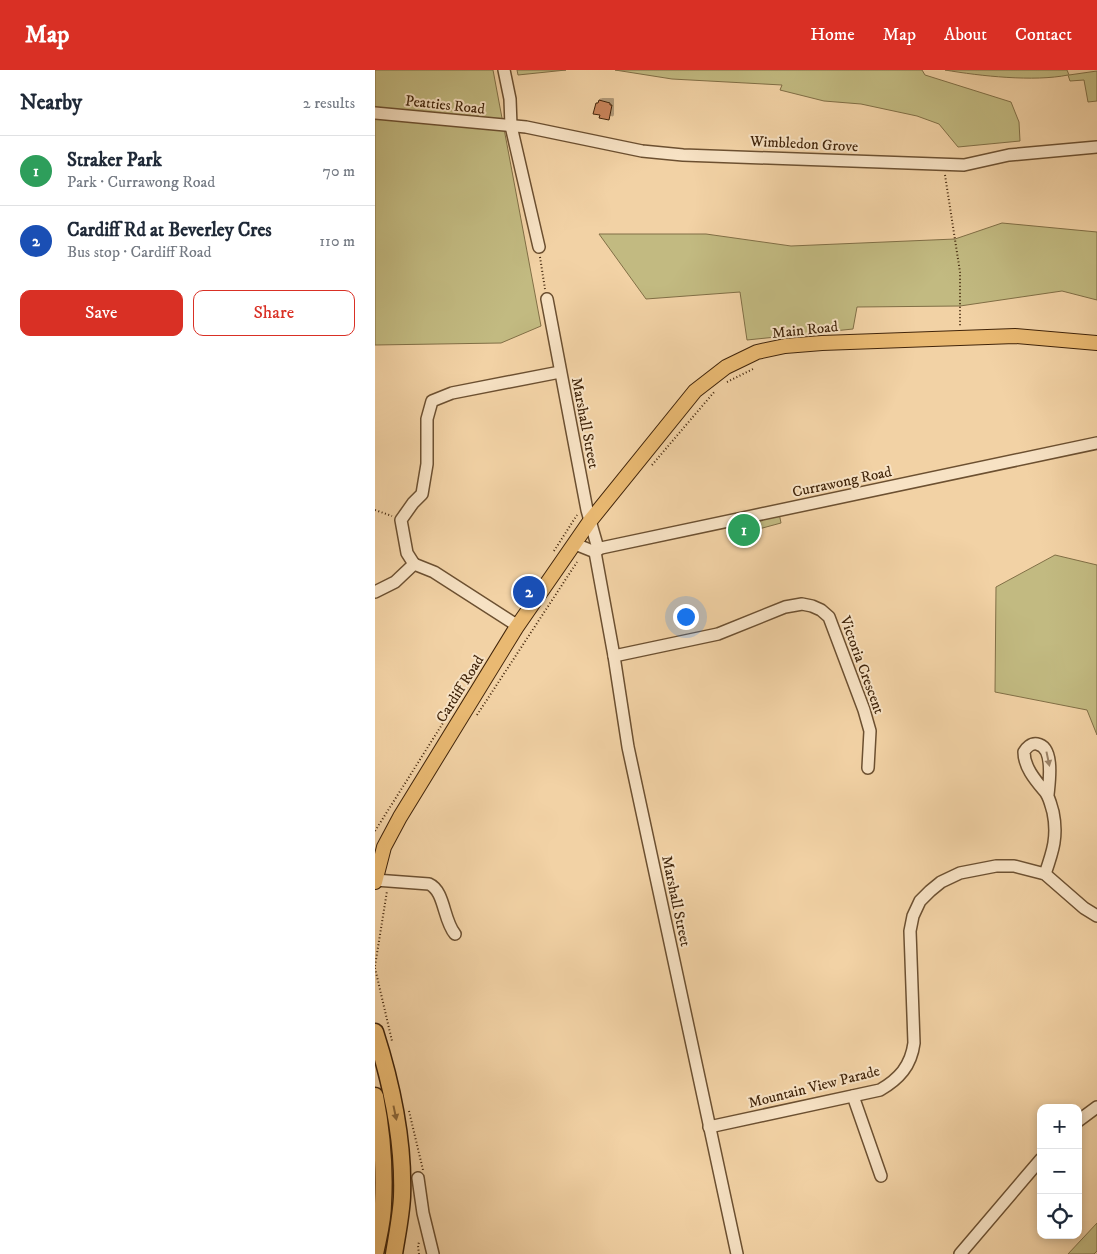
<!DOCTYPE html>
<html lang="en">
<head>
<meta charset="utf-8">
<style>
  body { margin:0; font-family:"IM FELL DW Pica",serif; background:#f6f6f7; color:#1f2937 }
  .controls { position:absolute; right:15px; bottom:15px; display:grid; overflow:hidden; border-radius:10px; box-shadow:0 2px 8px #0003 }
  .controls button { width:45px; height:45px; display:grid; place-items:center; padding:0; border:0; border-bottom:1px solid #e0e1e3; background:#fff; color:#1f2937; font:25px sans-serif }
  .you { position:absolute; left:310px; top:546px; width:18px; height:18px; margin:-12px; border:4px solid #fff; border-radius:50%; background:#1a73e8; box-shadow:0 0 0 8px #1a73e833 }
  .badge { display:grid; place-items:center; width:32px; height:32px; border-radius:50%; background:#d93025; color:#fff; font-size:16px; font-weight:700 }
  .pin { position:absolute; translate:-50% -50%; border:2px solid #fff; box-shadow:0 1px 5px #0006 }
  .list { margin:0; padding:0; list-style:none }
  h2 { display:flex; justify-content:space-between; align-items:center; height:65px; margin:0; padding:0 20px; font-size:21px }
  h2 small { font-size:16px; font-weight:400; color:#747a83 }
  .list li { display:grid; grid-template-columns:32px 1fr auto; gap:15px; align-items:center; box-sizing:border-box; height:70px; padding:0 20px; border-top:1px solid #e0e1e3 }
  .list b { display:block; font-size:19px; white-space:nowrap }
  .list p { margin:0; font-size:16px; white-space:nowrap; color:#747a83 }
  .list em { font-size:16px; font-style:normal; color:#747a83 }
  .actions { display:flex; gap:10px; padding:15px 20px }
  .actions a { flex:1; padding:11px 0; border:1px solid #d93025; border-radius:10px; text-align:center; font-size:18px; color:#d93025 }
  .actions .main { background:#d93025; color:#fff }
  .icon { flex:none; width:28px; height:28px; fill:none; stroke:currentColor; stroke-width:2; stroke-linecap:round; stroke-linejoin:round }
  .map { position:relative; flex:none; width:722px; height:1184px; overflow:hidden }
  header { display:flex; align-items:center; gap:30px; box-sizing:border-box; height:70px; padding:0 25px; background:#d93025; color:#fff }
  header strong { font-size:24px }
  nav { display:flex; gap:28px; margin-inline-start:auto; font-size:18px }
  main { display:flex }
  aside { flex:1; background:#fff }
  .map>svg:first-child { display:block }
  .green { fill:#c2ba81; stroke:#816f46 }
  .building { fill:#ca855b; stroke:#40240a; filter:url(#shadow) }
  .lines { fill:none; stroke-linecap:round; stroke-linejoin:round }
  .minor-casing { stroke:#6c5031; stroke-width:14 }
  .major-casing { stroke:#40240a; stroke-width:16 }
  .highway-casing { stroke:#40240a; stroke-width:19 }
  .path { stroke:#40240a; stroke-width:2; stroke-dasharray:1 2.5; stroke-linecap:butt }
  .minor { stroke:#f7e2c4; stroke-width:11 }
  .major { stroke:#e9b972; stroke-width:14 }
  .highway { stroke:#e9b972; stroke-width:16 }
  .oneway { fill:#9c8367 }
  .oneway2 { fill:#8c6739 }
  .labels { text-anchor:middle; dominant-baseline:central; stroke-width:4; stroke-linejoin:round; paint-order:stroke }
  .street-label { font-size:15px; fill:#40240a; stroke:#f7e2c4 }
</style>
</head>
<body>
<header>
<strong>Map</strong>
<nav><a>Home</a><a>Map</a><a>About</a><a>Contact</a></nav>
</header>
<main>
<aside>
<h2>Nearby<small>2 results</small></h2>
<ul class="list">
<li><span class="badge" style="background:#2e9e5b">1</span><div><b>Straker Park</b><p>Park · Currawong Road</p></div><em>70 m</em></li>
<li><span class="badge" style="background:#1a4fb4">2</span><div><b>Cardiff Rd at Beverley Cres</b><p>Bus stop · Cardiff Road</p></div><em>110 m</em></li>
</ul>
<div class="actions"><a class="main">Save</a><a>Share</a></div>
</aside>
<div class="map">
<svg width="722" height="1184" viewBox="0 0 722 1184">
  <defs>
    <filter id="shadow"><feDropShadow dx="4" dy="-4" stdDeviation="0" flood-color="#0004"/></filter>
  </defs>
  <rect width="100%" height="100%" fill="#f2d2a5"/>
  <filter id="stains"><feTurbulence type="fractalNoise" baseFrequency=".004" numOctaves="4"/><feColorMatrix values="0 0 0 0 .2 0 0 0 0 .09 0 0 0 0 .02 0 0 0 .5 -.17"/></filter>
  <radialGradient id="worn" r=".72"><stop offset=".6" stop-color="#630" stop-opacity="0"/><stop offset="1" stop-color="#630" stop-opacity=".3"/></radialGradient>
  <g class="green">
    <path d="M 0,0 L 118,0 L 166,256 L 126,273 L 0,275 Z"/>
    <path d="M 142,0 L 191,0 L 143,5 Z"/>
    <path d="M 240,0 L 547,0 L 550,5 L 636,32 L 644,52 L 645,71 L 583,77 L 564,54 L 542,46 L 486,34 L 449,31 L 405,20 L 407,15 L 297,9 Z"/>
    <path d="M 570,0 L 692,0 L 694,5 L 722,1 L 722,31 L 713,32 L 709,10 L 695,11 L 693,5 C 659,12 605,6 570,0 Z"/>
    <path d="M 627,153 L 722,162 L 722,230 L 687,221 L 585,236 L 482,237 L 478,259 L 372,270 L 365,222 L 271,229 L 224,164 L 331,164 L 416,176 L 580,169 Z"/>
    <path d="M 404,443 L 406,453 L 358,466 L 356,453 Z"/>
    <path d="M 680,485 L 722,495 L 722,665 L 712,640 L 620,622 L 621,517 Z"/>
    <path d="M 722,1153 L 722,1181 L 719,1184 L 693,1184 Z"/>
  </g>
  <path class="building" d="M 224,30 L 235,33 L 235,35 L 237,35 L 234,50 L 224,48 L 225,45 L 218,44 L 221,33 L 223,33 Z"/>
  <g class="lines">
    <g class="minor-casing">
      <g id="minor">
        <path d="M 129,0 L 135,29 L 136,56 L 164,177"/>
        <path d="M 0,43 L 151,57 L 267,81 L 308,85 L 589,95 L 634,85 L 722,77"/>
        <path d="M 172,229 L 212,440 L 222,475 L 220,482 L 239,586 L 253,677 L 362,1184"/>
        <path d="M 200,474 L 220,482 L 226,478 L 722,373"/>
        <path d="M 39,494 L 32,483 L 26,450 L 38,433 L 47,424 L 52,394 L 52,349 L 57,331 L 77,323 L 185,302"/>
        <path d="M 0,522 L 20,512 L 39,494 L 59,502 L 143,556"/>
        <path d="M 239,586 L 343,564 L 410,537 L 427,534 L 437,536 L 446,540 L 454,547 L 489,640 L 495,661 L 493,698"/>
        <path d="M 670,804 C 678,781 683,766 678,742 C 676,736 675,729 671,723 C 662,712 649,698 649,682 C 651,678 656,673 662,674 C 680,677 674,713 673,725"/>
        <path d="M 0,810 L 54,814 C 70,821 68,850 80,864"/>
        <path d="M 478,1026 L 506,1106"/>
        <path d="M 703,1051 L 722,1037"/>
        <path d="M 334,1057 L 505,1020 C 524,1009 536,996 539,973 L 535,861 L 538,846 L 545,831 L 555,821 L 566,812 L 585,803 L 621,796 L 639,796 L 670,804 L 709,838 L 722,846"/>
        <path d="M 43,1108 L 48,1143 L 58,1184"/>
        <path d="M 585,1184 L 666,1089"/>
      </g>
    </g>
    <g class="major-casing">
      <path id="major" d="M 0,812 L 9,777 L 25,747 L 141,558 L 215,451 L 320,321 L 351,297 L 382,282 L 410,276 L 447,273 L 640,266 L 722,273"/>
    </g>
    <g class="highway-casing">
      <g id="highway">
        <path d="M 0,962 C 17,1015 29,1071 27,1127 C 26,1146 22,1165 19,1184"/>
        <path d="M 0,1026 C 7,1062 10,1097 8,1134 C 8,1151 3,1168 0,1184"/>
      </g>
    </g>
    <g class="path">
      <path d="M 570,105 L 585,202 L 585,257"/>
      <path d="M 165,187 L 170,219"/>
      <path d="M 352,312 L 380,298"/>
      <path d="M 277,395 L 340,321"/>
      <path d="M 0,440 L 17,446"/>
      <path d="M 179,481 L 202,445"/>
      <path d="M 102,645 L 202,492"/>
      <path d="M 0,761 L 85,626"/>
      <path d="M 0,896 L 12,821"/>
      <path d="M 0,898 L 17,971"/>
      <path d="M 34,1041 L 48,1100"/>
      <path d="M 44,1184 L 43,1176 L 44,1172"/>
    </g>
    <use href="#minor" class="minor"/>
    <use href="#major" class="major"/>
    <use href="#highway" class="highway"/>
  </g>
  <defs><path id="oneway-solid" d="M-6-.8H1V-3.2L6.5 0L1 3.2V.8H-6Z" transform="scale(1.25)"/></defs>
  <use class="oneway" href="#oneway-solid" transform="translate(673 689) rotate(78)"/>
  <use class="oneway2" href="#oneway-solid" transform="translate(20 1043) rotate(78)"/>
  <g class="labels">
    <g class="street-label">
      <text transform="translate(70 35) rotate(6)">Peatties Road</text>
      <text transform="translate(429 74) rotate(3)">Wimbledon Grove</text>
      <text transform="translate(430 260) rotate(-6)">Main Road</text>
      <text transform="translate(210 353) rotate(79)">Marshall Street</text>
      <text transform="translate(467 412) rotate(-12)">Currawong Road</text>
      <text transform="translate(487 595) rotate(70)">Victoria Crescent</text>
      <text transform="translate(85 619) rotate(-58)">Cardiff Road</text>
      <text transform="translate(301 831) rotate(78)">Marshall Street</text>
      <text transform="translate(439 1017) rotate(-14)">Mountain View Parade</text>
    </g>
  </g>
  <rect width="100%" height="100%" filter="url(#stains)"/>
  <rect width="100%" height="100%" fill="url(#worn)"/>
</svg>
<div class="controls">
<button>+</button>
<button>−</button>
<button><svg class="icon" aria-label="locate" viewBox="0 0 24 24"><circle cx="12" cy="12" r="6"/><path d="M12 2v4M12 18v4M2 12h4M18 12h4"/></svg></button>
</div>
<div class="you"></div>
<div class="pin badge" style="left:369px;top:460px;background:#2e9e5b">1</div>
<div class="pin badge" style="left:154px;top:522px;background:#1a4fb4">2</div>
</div>
</main>
</body>
</html>
